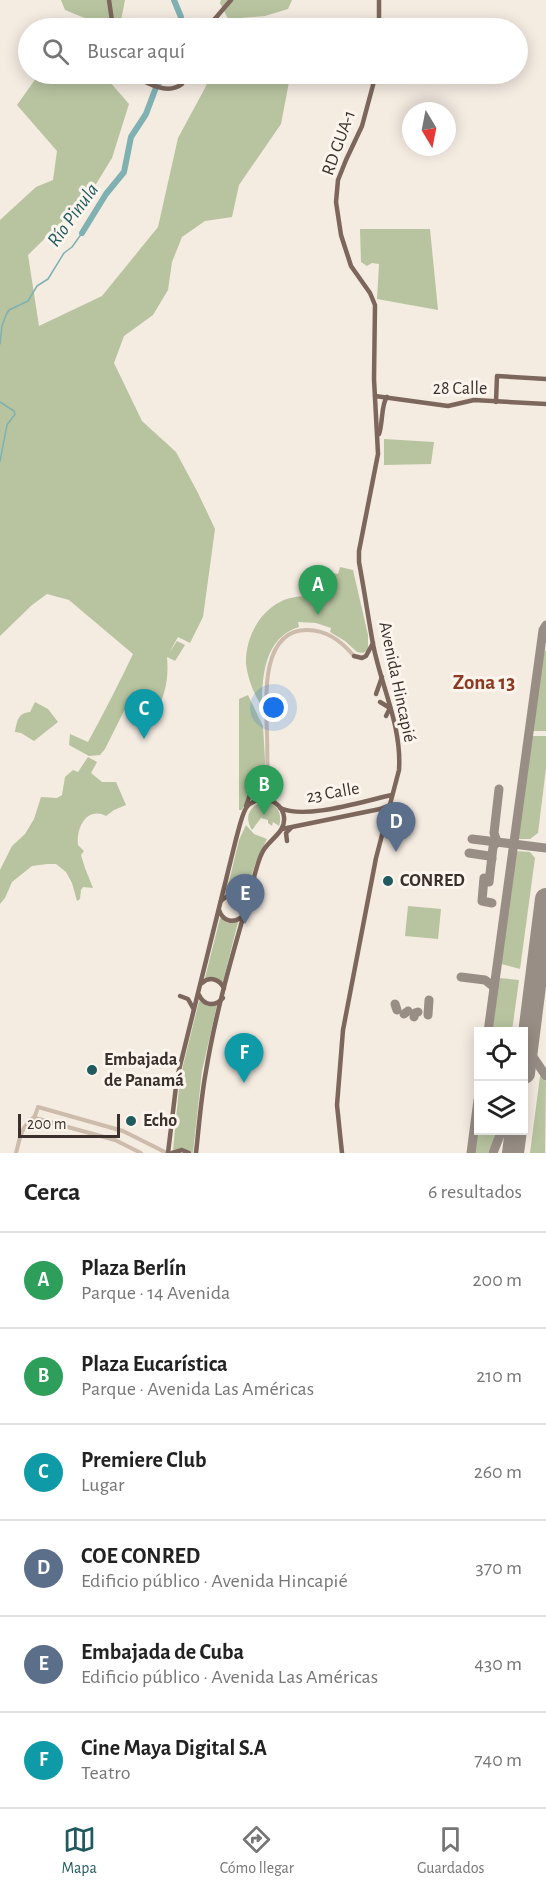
<!DOCTYPE html>
<html lang="es">
<head>
<meta charset="utf-8">
<style>
  body { margin:0; font-family:"Alegreya Sans",sans-serif; background:#f6f6f6; color:#222 }
  .controls { position:absolute; right:18px; bottom:18px; display:grid; overflow:hidden; border-radius:0px; box-shadow:0 3px 15px #0003 }
  .controls button { width:54px; height:54px; display:grid; place-items:center; padding:0; border:0; border-bottom:2px solid #e0e0e0; background:#fff; color:#222; font:30px sans-serif }
  .compass { position:absolute; left:402px; top:102px; width:54px; height:54px; border-radius:50%; background:#fff; box-shadow:0 3px 15px #0003; rotate:170deg }
  .scale { position:absolute; left:18px; bottom:15px; width:102px; box-sizing:border-box; padding-left:6px; border:3px solid #3b302b; border-top:0; font-size:16px; line-height:21px; white-space:nowrap; color:#3b302b; -webkit-text-stroke:4px #fbf5ee; paint-order:stroke }
  .you { position:absolute; left:274px; top:708px; width:21px; height:21px; margin:-15px; border:4px solid #fff; border-radius:50%; background:#1a73e8; box-shadow:0 0 0 9px #1a73e833 }
  .badge { display:grid; place-items:center; width:39px; height:39px; border-radius:50%; background:#1f5a5e; color:#fff; font-size:20px; font-weight:700 }
  .pin { position:absolute; translate:-50% -50px; filter:drop-shadow(0 2px 3px #0008) }
  .pin::after { content:''; position:absolute; top:32px; width:21px; height:18px; background:inherit; clip-path:polygon(0 0,100% 0,50% 100%) }
  .list { margin:0; padding:0; list-style:none }
  h2 { display:flex; justify-content:space-between; align-items:center; height:78px; margin:0; padding:0 24px; font-size:26px }
  h2 small { font-size:20px; font-weight:400; color:#767676 }
  .list li { display:grid; grid-template-columns:39px 1fr auto; gap:18px; align-items:center; box-sizing:border-box; height:96px; padding:0 24px; border-top:2px solid #e0e0e0 }
  .list b { display:block; font-size:22px; white-space:nowrap }
  .list p { margin:0; font-size:20px; white-space:nowrap; color:#767676 }
  .list em { font-size:20px; font-style:normal; color:#767676 }
  .icon { flex:none; width:33px; height:33px; fill:none; stroke:currentColor; stroke-width:2; stroke-linecap:round; stroke-linejoin:round }
  .map { position:relative; flex:none; width:546px; height:1153px; overflow:hidden }
  .search { position:absolute; background:#fff; box-shadow:0 3px 15px #0003; left:18px; right:18px; top:18px; height:66px; display:flex; align-items:center; gap:15px; box-sizing:border-box; padding:0 21px; border-radius:33px; color:#767676; font-size:22px }
  .sheet { height:654px; background:#fff }
  nav { display:flex; justify-content:space-around; align-items:center; box-sizing:border-box; height:84px; border-top:2px solid #e0e0e0; background:#fff; font-size:16px; color:#767676 }
  nav a { display:grid; justify-items:center; gap:3px }
  nav .on { color:#1f5a5e }
  .map>svg:first-child { display:block }
  .green { fill:#b8c4a0 }
  .lines { fill:none; stroke-linecap:round; stroke-linejoin:round }
  .stream { stroke:#7fb0b2; stroke-width:1.5 }
  .river { stroke:#7fb0b2; stroke-width:6 }
  .taxiway { stroke:#988e86; stroke-width:9 }
  .runway { stroke:#988e86; stroke-width:22 }
  .minor { stroke:#cdbbac; stroke-width:4 }
  .major { stroke:#7d675c; stroke-width:4.5 }
  .poi-dot { fill:#1f5a5e; stroke:#fbf5ee; stroke-width:2 }
  .labels { text-anchor:middle; dominant-baseline:central; stroke-width:6; stroke-linejoin:round; paint-order:stroke }
  .street-label { font-size:18px; fill:#3b302b; stroke:#fbf5ee }
  .poi-label { font-size:18px; font-weight:bold; fill:#3b302b; stroke:#fbf5ee; text-anchor:start }
  .water-label { font-size:20px; font-style:italic; fill:#1f5a5e; stroke:#fbf5ee }
  .quarter-label { font-size:21px; font-weight:bold; fill:#8c3b22; stroke:#fbf5ee }
</style>
</head>
<body>
<div class="map">
<svg width="546" height="1153" viewBox="0 0 546 1153">
  <rect width="100%" height="100%" fill="#f4ebe1"/>
  <g class="green">
    <path d="M 61,0 L 125,0 L 120,26 L 116,28 L 96,28 L 92,21 L 65,10 Z"/>
    <path d="M 221,0 L 292,0 L 288,9 L 265,16 L 228,19 L 220,3 Z"/>
    <path d="M 39,74 L 103,74 L 129,104 L 112,158 L 90,194 L 28,255 L 39,326 L 102,296 L 158,227 L 178,138 L 205,88 L 211,74 L 288,74 L 289,82 L 281,124 L 239,185 L 232,217 L 205,221 L 182,237 L 172,262 L 168,290 L 153,315 L 124,336 L 114,363 L 142,421 L 176,452 L 198,493 L 215,529 L 203,617 L 190,643 L 178,637 L 169,653 L 177,641 L 185,645 L 175,661 L 167,657 C 169,680 165,696 154,716 L 134,709 L 130,711 L 125,709 L 105,749 L 100,755 L 89,756 L 69,745 L 70,734 L 88,742 C 104,713 119,683 133,654 L 69,600 L 47,594 L 32,605 L 0,636 L 0,220 L 36,187 L 53,180 L 57,151 L 17,105 Z"/>
    <path d="M 360,229 L 430,229 L 438,310 L 377,299 L 379,264 L 372,263 L 367,266 L 361,262 Z"/>
    <path d="M 384,439 L 434,442 L 431,464 L 384,465 Z"/>
    <path d="M 340,567 L 353,570 L 368,635 L 368,650 L 363,653 L 357,652 L 345,641 L 330,632 L 331,628 L 316,623 L 298,622 L 299,627 C 264,638 262,676 262,707 C 254,694 248,680 246,664 C 245,640 258,613 280,602 C 290,596 309,595 321,597 L 325,572 L 338,574 Z"/>
    <path d="M 546,650 L 546,731 L 532,731 L 542,653 Z"/>
    <path d="M 248,695 L 263,726 L 266,777 L 251,788 L 242,810 L 239,810 L 239,699 Z"/>
    <path d="M 35,702 L 48,709 L 58,722 L 34,741 L 21,733 L 15,732 C 17,721 18,713 30,712 Z"/>
    <path d="M 532,736 L 546,736 L 546,768 L 538,833 L 530,839 L 519,839 L 518,837 Z"/>
    <path d="M 88,757 L 97,762 L 91,773 L 102,782 L 116,782 L 126,805 L 114,810 L 106,816 C 86,806 76,829 78,845 L 84,851 L 81,855 L 85,868 L 93,888 L 83,887 L 81,890 L 80,899 L 77,901 L 72,883 L 66,872 L 56,864 L 47,864 L 32,866 L 12,882 L 5,898 L 0,904 L 0,870 L 12,846 L 25,834 L 34,819 L 41,797 L 57,798 L 62,795 L 65,777 L 73,770 L 78,772 Z"/>
    <path d="M 263,802 C 277,803 283,813 279,826 L 273,822 L 272,826 L 268,823 L 268,820 L 261,818 L 252,830 C 244,818 249,806 263,802 Z"/>
    <path d="M 246,825 L 254,834 L 267,839 L 255,864 L 244,900 L 235,893 L 226,894 L 239,840 Z"/>
    <path d="M 515,851 L 530,852 L 535,858 L 520,969 L 501,964 Z"/>
    <path d="M 408,906 L 441,909 L 438,939 L 405,936 Z"/>
    <path d="M 220,918 L 228,923 L 238,922 L 223,982 L 213,977 L 205,978 Z"/>
    <path d="M 499,978 L 519,980 L 512,1031 L 493,1027 Z"/>
    <path d="M 199,1001 L 208,1006 L 217,1005 L 202,1071 L 193,1153 L 182,1148 L 173,1150 L 180,1078 Z"/>
    <path d="M 540,1076 L 541,1076 L 546,1082 L 545,1153 L 530,1153 Z"/>
    <path d="M 478,1127 L 478,1130 L 498,1131 L 488,1153 L 474,1153 Z"/>
  </g>
  <g class="lines">
    <g class="stream">
      <path d="M 0,344 L 2,326 L 6,315 L 9,310 L 28,301 L 37,286 L 48,279 L 64,253 L 72,247 L 82,233"/>
      <path d="M 0,402 L 14,411 L 15,414 L 7,425 L 0,461"/>
    </g>
    <g class="river">
      <path d="M 174,0 L 181,17 L 182,28"/>
      <path d="M 159,83 L 163,74"/>
      <path d="M 82,233 L 106,194 L 124,172 L 131,137 L 146,114 L 155,90"/>
    </g>
    <g class="taxiway">
      <path d="M 472,839 L 546,848"/>
      <path d="M 469,853 L 489,856 L 492,859"/>
      <path d="M 484,878 L 482,901 L 492,903"/>
      <path d="M 484,882 L 489,882 L 493,847 L 497,842 L 494,833 L 499,789"/>
      <path d="M 461,977 L 485,980 L 494,987"/>
      <path d="M 395,1004 L 397,1010"/>
      <path d="M 404,1014 L 408,1011"/>
      <path d="M 428,1015 L 429,1000"/>
      <path d="M 414,1017 L 415,1013 L 418,1012"/>
      <path d="M 488,1032 L 543,630 L 546,625"/>
      <path d="M 527,1048 L 546,1076"/>
      <path d="M 525,1064 L 531,1061 L 536,1063"/>
      <path d="M 471,1153 L 478,1100"/>
      <path d="M 493,1153 L 502,1130"/>
    </g>
    <g class="runway">
      <path d="M 524,1073 L 546,899"/>
      <path d="M 513,1153 L 516,1130"/>
    </g>
    <g class="minor">
      <path d="M 275,802 C 265,782 268,756 267,734 C 266,703 259,630 307,630 C 327,630 341,641 354,656"/>
      <path d="M 35,1118 L 115,1140 L 141,1153"/>
      <path d="M 16,1153 C 19,1143 20,1131 27,1124 C 35,1115 34,1120 38,1107 L 123,1131 L 167,1153"/>
    </g>
    <g class="major">
      <path d="M 109,0 L 113,28"/>
      <path d="M 379,0 L 379,28"/>
      <path d="M 207,28 L 231,0"/>
      <path d="M 131,74 C 145,82 167,96 182,84 L 185,74"/>
      <path d="M 375,396 L 448,406 L 474,400 L 546,404"/>
      <path d="M 496,402 L 497,376 L 546,379"/>
      <path d="M 379,434 C 383,423 381,404 387,397"/>
      <path d="M 354,656 L 362,658 L 366,656 L 373,643"/>
      <path d="M 376,694 L 382,677"/>
      <path d="M 380,702 L 390,708"/>
      <path d="M 386,716 L 390,708"/>
      <path d="M 246,806 L 252,789 L 269,777"/>
      <path d="M 280,808 C 306,820 363,801 392,795"/>
      <path d="M 282,829 L 380,809 L 390,805"/>
      <path d="M 287,841 L 286,833 L 291,828"/>
      <path d="M 221,901 C 227,894 235,894 242,900 L 245,908"/>
      <path d="M 219,910 C 223,922 234,924 243,916"/>
      <path d="M 202,983 C 210,976 219,979 224,988"/>
      <path d="M 199,995 C 204,1006 215,1007 223,998"/>
      <path d="M 180,996 L 188,999 L 193,1008"/>
      <path d="M 168,1153 L 177,1078 L 236,839 C 239,829 241,817 246,808 C 257,793 282,799 284,817 C 286,832 270,839 263,851 C 257,862 254,877 251,890 C 234,949 216,1010 206,1071 C 201,1098 199,1126 196,1153"/>
      <path d="M 172,1153 L 182,1150 L 189,1153"/>
      <path d="M 342,1153 L 337,1105 L 343,1030 L 376,858 L 399,770 C 402,726 381,686 373,644 C 368,616 364,589 359,562 L 359,551 L 378,454 L 374,379 L 375,305 L 370,293 L 351,266 L 341,235 L 336,202 L 338,180 L 346,160 L 362,126 L 376,74"/>
    </g>
  </g>
  <g class="poi-dot">
    <circle cx="388" cy="881" r="6"/>
    <circle cx="92" cy="1070" r="6"/>
    <circle cx="131" cy="1121" r="6"/>
  </g>
  <g class="labels">
    <g class="street-label">
      <text transform="translate(339 143) rotate(-70)">RD GUA-1</text>
      <text x="460" y="389">28 Calle</text>
      <text transform="translate(397 682) rotate(78)">Avenida Hincapié</text>
      <text transform="translate(333 793) rotate(-10)">23 Calle</text>
    </g>
    <g class="poi-label">
      <text x="400" y="881">CONRED</text>
      <text x="104" y="1060">Embajada<tspan x="104" dy="21">de Panamá</tspan></text>
      <text x="143" y="1121">Echo</text>
    </g>
    <g class="water-label">
      <text transform="translate(73 215) rotate(-54)">Río Pinula</text>
    </g>
    <g class="quarter-label">
      <text x="484" y="682">Zona 13</text>
    </g>
  </g>
</svg>
<div class="controls">
<button><svg class="icon" aria-label="locate" viewBox="0 0 24 24"><circle cx="12" cy="12" r="6"/><path d="M12 2v4M12 18v4M2 12h4M18 12h4"/></svg></button>
<button><svg class="icon" aria-label="layers" viewBox="0 0 24 24"><path d="M12 4l9 5-9 5-9-5zM3 14l9 5 9-5"/></svg></button>
</div>
<svg class="compass" viewBox="-18 -18 36 36"><path d="M0-13l5 13h-10z" fill="#e53935"/><path d="M0 13l5-13h-10z" fill="#767676"/></svg>
<div class="scale">200 m</div>
<div class="you"></div>
<div class="pin badge" style="left:318px;top:615px;background:#2e9e5b">A</div>
<div class="pin badge" style="left:264px;top:815px;background:#2e9e5b">B</div>
<div class="pin badge" style="left:144px;top:739px;background:#0f9aa8">C</div>
<div class="pin badge" style="left:396px;top:852px;background:#5c6f8a">D</div>
<div class="pin badge" style="left:245px;top:924px;background:#5c6f8a">E</div>
<div class="pin badge" style="left:244px;top:1083px;background:#0f9aa8">F</div>
<div class="search"><svg class="icon" aria-label="search" viewBox="0 0 24 24"><circle cx="10" cy="10" r="6"/><path d="M15 15l6 6"/></svg>Buscar aquí</div>
</div>
<section class="sheet">
<h2>Cerca<small>6 resultados</small></h2>
<ul class="list">
<li><span class="badge" style="background:#2e9e5b">A</span><div><b>Plaza Berlín</b><p>Parque · 14 Avenida</p></div><em>200 m</em></li>
<li><span class="badge" style="background:#2e9e5b">B</span><div><b>Plaza Eucarística</b><p>Parque · Avenida Las Américas</p></div><em>210 m</em></li>
<li><span class="badge" style="background:#0f9aa8">C</span><div><b>Premiere Club</b><p>Lugar</p></div><em>260 m</em></li>
<li><span class="badge" style="background:#5c6f8a">D</span><div><b>COE CONRED</b><p>Edificio público · Avenida Hincapié</p></div><em>370 m</em></li>
<li><span class="badge" style="background:#5c6f8a">E</span><div><b>Embajada de Cuba</b><p>Edificio público · Avenida Las Américas</p></div><em>430 m</em></li>
<li><span class="badge" style="background:#0f9aa8">F</span><div><b>Cine Maya Digital S.A</b><p>Teatro</p></div><em>740 m</em></li>
</ul>
</section>
<nav>
<a class="on"><svg class="icon" aria-label="map" viewBox="0 0 24 24"><path d="M3 6l6-2 6 2 6-2v14l-6 2-6-2-6 2zM9 4v14M15 6v14"/></svg>Mapa</a>
<a><svg class="icon" aria-label="directions" viewBox="0 0 24 24"><path d="M12 3l9 9-9 9-9-9zM9 14v-3h6M13 9l2 2-2 2"/></svg>Cómo llegar</a>
<a><svg class="icon" aria-label="saved" viewBox="0 0 24 24"><path d="M7 4h10v16l-5-4-5 4z"/></svg>Guardados</a>
</nav>
</body>
</html>
